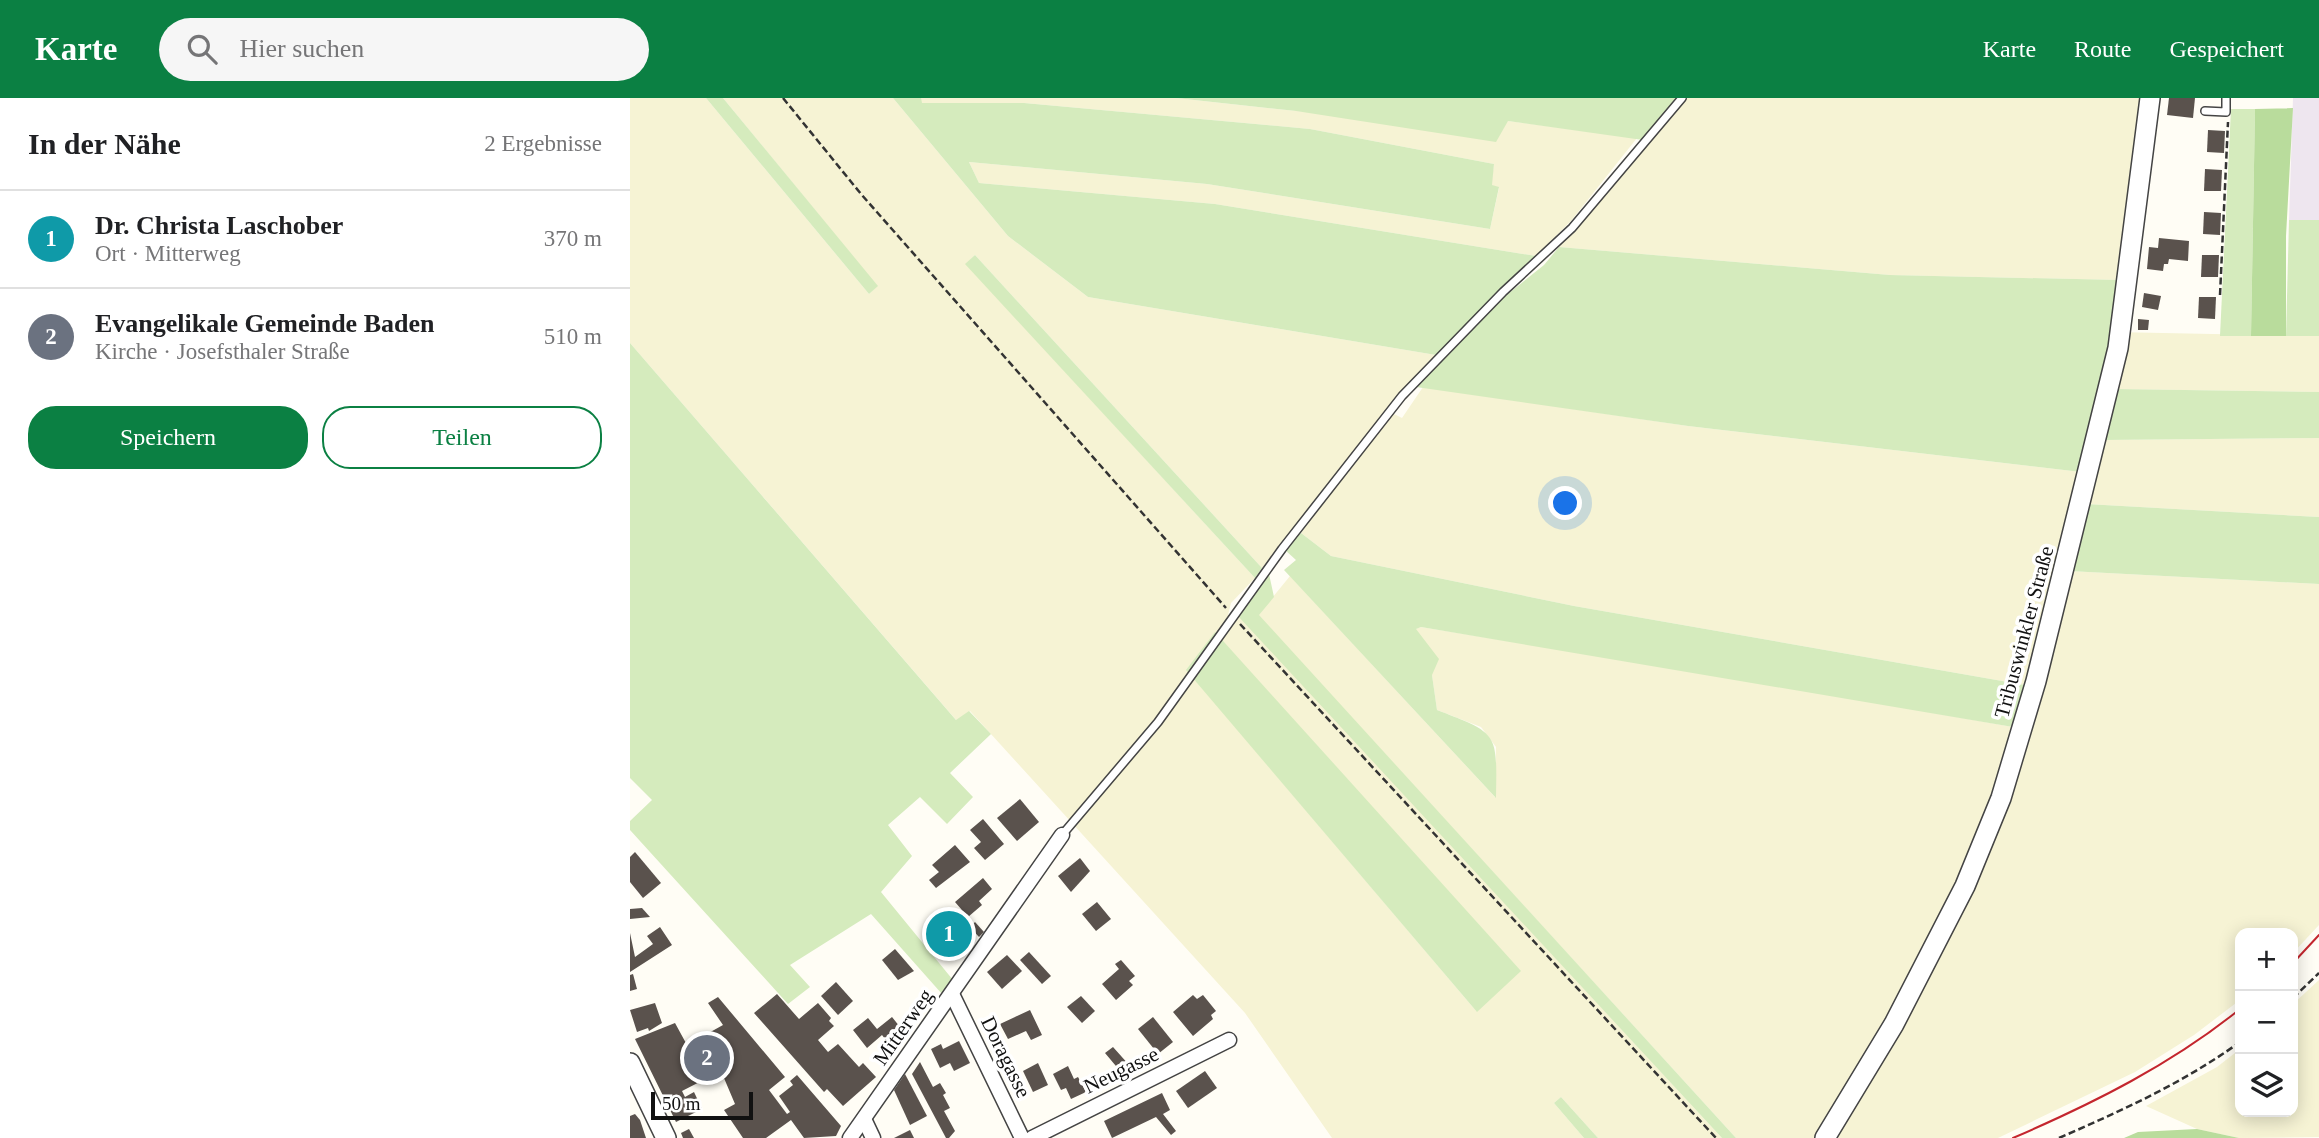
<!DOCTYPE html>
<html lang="de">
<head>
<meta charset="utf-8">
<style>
  body { margin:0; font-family:Georgia,serif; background:#f6f6f6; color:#202124 }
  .controls { position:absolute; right:21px; bottom:21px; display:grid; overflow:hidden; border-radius:14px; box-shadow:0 4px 18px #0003 }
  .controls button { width:63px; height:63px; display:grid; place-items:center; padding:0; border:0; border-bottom:2px solid #e0e0e0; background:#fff; color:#202124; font:35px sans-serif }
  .scale { position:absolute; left:21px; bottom:18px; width:102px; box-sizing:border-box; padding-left:7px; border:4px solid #111; border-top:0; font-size:19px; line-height:24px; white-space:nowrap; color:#111; -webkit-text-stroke:5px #fff; paint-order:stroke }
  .you { position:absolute; left:936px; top:406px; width:24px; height:24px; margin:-18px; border:5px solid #fff; border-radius:50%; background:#1a73e8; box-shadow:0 0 0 10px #1a73e833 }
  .badge { display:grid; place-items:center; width:46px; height:46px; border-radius:50%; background:#0b8043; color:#fff; font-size:23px; font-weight:700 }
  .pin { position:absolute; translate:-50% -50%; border:4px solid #fff; box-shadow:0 2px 7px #0006 }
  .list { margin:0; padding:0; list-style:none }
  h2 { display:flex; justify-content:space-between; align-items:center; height:91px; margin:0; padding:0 28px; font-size:30px }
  h2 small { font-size:23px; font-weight:400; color:#757577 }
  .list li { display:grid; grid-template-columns:46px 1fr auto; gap:21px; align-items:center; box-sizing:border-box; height:98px; padding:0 28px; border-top:2px solid #e0e0e0 }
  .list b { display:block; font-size:26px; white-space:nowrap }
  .list p { margin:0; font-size:23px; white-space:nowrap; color:#757577 }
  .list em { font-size:23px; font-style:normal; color:#757577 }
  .actions { display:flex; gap:14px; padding:21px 28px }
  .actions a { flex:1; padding:16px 0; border:2px solid #0b8043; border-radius:28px; text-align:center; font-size:24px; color:#0b8043 }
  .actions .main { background:#0b8043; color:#fff }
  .icon { flex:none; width:38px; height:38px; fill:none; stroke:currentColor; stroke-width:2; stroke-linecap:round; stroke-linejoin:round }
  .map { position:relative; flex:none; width:1689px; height:1040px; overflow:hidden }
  header { display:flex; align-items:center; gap:42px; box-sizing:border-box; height:98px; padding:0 35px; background:#0b8043; color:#fff }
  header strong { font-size:33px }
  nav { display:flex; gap:38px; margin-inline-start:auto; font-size:24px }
  .search { width:490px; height:63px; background:#f6f6f6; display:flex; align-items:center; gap:18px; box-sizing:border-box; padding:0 24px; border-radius:38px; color:#757577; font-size:26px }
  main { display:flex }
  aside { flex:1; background:#fff }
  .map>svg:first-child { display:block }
  .industrial { fill:#eee6ef }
  .farmland { fill:#f6f3d4; fill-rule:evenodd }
  .green { fill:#d5ebbd }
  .forest { fill:#b9dc9c }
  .building { fill:#5a524d }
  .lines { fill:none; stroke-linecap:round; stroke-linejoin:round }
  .service-casing { stroke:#444; stroke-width:10 }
  .minor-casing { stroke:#444; stroke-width:17 }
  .tertiary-casing { stroke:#444; stroke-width:22 }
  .path { stroke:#333; stroke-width:2.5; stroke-dasharray:7 3.5; stroke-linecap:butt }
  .service { stroke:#fff; stroke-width:7 }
  .minor { stroke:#fff; stroke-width:14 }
  .tertiary { stroke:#fff; stroke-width:19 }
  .tram { stroke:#c4262e; stroke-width:2 }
  .labels { text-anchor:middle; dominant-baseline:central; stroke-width:7; stroke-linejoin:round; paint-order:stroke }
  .street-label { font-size:21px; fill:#111; stroke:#fff }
</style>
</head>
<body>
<header>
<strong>Karte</strong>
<div class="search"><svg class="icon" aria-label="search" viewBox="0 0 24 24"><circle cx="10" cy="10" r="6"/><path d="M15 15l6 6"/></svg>Hier suchen</div>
<nav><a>Karte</a><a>Route</a><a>Gespeichert</a></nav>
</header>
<main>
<aside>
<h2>In der Nähe<small>2 Ergebnisse</small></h2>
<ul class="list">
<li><span class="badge" style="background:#0f9aa8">1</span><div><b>Dr. Christa Laschober</b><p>Ort · Mitterweg</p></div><em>370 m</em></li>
<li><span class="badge" style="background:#6b7280">2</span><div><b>Evangelikale Gemeinde Baden</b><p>Kirche · Josefsthaler Straße</p></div><em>510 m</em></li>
</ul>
<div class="actions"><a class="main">Speichern</a><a>Teilen</a></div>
</aside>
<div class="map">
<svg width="1689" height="1040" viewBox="0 0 1689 1040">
  <rect width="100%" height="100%" fill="#fffdf5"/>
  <path class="industrial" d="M 1663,0 L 1689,0 L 1689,122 L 1659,122 Z"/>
  <g class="farmland">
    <path d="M 0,0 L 76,0 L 239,196 L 247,188 L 93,0 L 263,0 L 378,138 L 458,199 L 806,257 L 756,312 L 772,320 L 793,289 L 1058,328 L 1451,374 L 1395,587 L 944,508 L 701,458 L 671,435 L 719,370 L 714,366 L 632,470 L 345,157 L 336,166 L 625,480 L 601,505 L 598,517 L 607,517 L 618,527 L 1092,1040 L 968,1040 L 931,999 L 924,1005 L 954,1040 L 702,1040 L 615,915 L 340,613 L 327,623 L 0,245 ZM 585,535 L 847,914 L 557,572 Z"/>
    <path d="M 291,0 L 546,0 L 666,13 L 878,23 L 1007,40 L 941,123 L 906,158 L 585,106 L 349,85 L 339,64 L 577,86 L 860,131 L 869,90 L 861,87 L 864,66 L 680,31 L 394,5 L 291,5 Z"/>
    <path d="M 1056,0 L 1512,0 L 1490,182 L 1260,177 L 929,149 Z"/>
    <path d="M 1483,234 L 1689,238 L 1689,294 L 1486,291 Z"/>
    <path d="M 1689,340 L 1689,419 L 1456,406 L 1474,342 Z"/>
    <path d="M 1439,473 L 1689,486 L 1689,827 L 1663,855 L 1663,835 L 1610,835 L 1610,902 L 1564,937 L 1505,974 L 1368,1040 L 1202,1040 L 1339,790 Z"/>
    <path d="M 660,478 L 865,699 L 866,649 L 851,629 L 807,612 L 802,577 L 785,531 L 791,529 L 1124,583 L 1383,629 L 1348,738 L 1294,850 L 1251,932 L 1184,1040 L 1106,1040 L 628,517 Z"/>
    <path d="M 1689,882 L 1689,1039 L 1609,1040 L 1567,1031 L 1516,1008 L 1587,969 L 1610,951 L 1610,1014 L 1663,1014 L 1663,906 Z"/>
  </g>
  <g class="green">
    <path d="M 76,0 L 93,0 L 248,188 L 239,196 Z"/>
    <path d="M 263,0 L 291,0 L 292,5 L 394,5 L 680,31 L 864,66 L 862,87 L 869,89 L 860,131 L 577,86 L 339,64 L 349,85 L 585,106 L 906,158 L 806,257 L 458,199 L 378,138 Z"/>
    <path d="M 546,0 L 1056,0 L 1020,43 L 878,23 L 866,44 L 666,13 Z"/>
    <path d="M 1601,11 L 1625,11 L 1621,238 L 1590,238 Z"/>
    <path d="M 1659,122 L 1689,122 L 1689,238 L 1656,238 Z"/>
    <path d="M 929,149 L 1260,177 L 1490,182 L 1483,234 L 1451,374 L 1058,328 L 786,289 L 859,211 L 914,167 Z"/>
    <path d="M 345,157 L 632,470 L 625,480 L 335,166 Z"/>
    <path d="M 0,245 L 326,622 L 339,613 L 361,636 L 320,675 L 343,699 L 317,726 L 290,699 L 258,727 L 282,758 L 251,794 L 323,882 L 312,896 L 241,816 L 160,867 L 180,889 L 158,906 L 0,732 L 0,723 L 22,702 L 0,680 Z"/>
    <path d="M 1486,291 L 1689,294 L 1689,340 L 1474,342 Z"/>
    <path d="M 1456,406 L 1689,419 L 1689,486 L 1439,473 Z"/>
    <path d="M 671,435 L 701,458 L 944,508 L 1395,587 L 1383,629 L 791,529 L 786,531 L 809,561 L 802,577 L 807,612 C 869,636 867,634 866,700 L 654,472 L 666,462 L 655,452 Z"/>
    <path d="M 639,476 L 644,499 L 629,517 L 1106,1040 L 1092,1040 L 607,517 Z"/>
    <path d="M 585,534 L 891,873 L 847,914 L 556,572 Z"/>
    <path d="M 931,999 L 968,1040 L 954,1040 L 924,1005 Z"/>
  </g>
  <g class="forest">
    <path d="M 1663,10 L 1656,138 L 1656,238 L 1621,238 L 1625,11 Z"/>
    <path d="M 1567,1031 L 1609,1040 L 1494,1040 L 1508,1034 Z"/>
  </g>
  <g class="building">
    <path d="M 1539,0 L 1565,0 L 1563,20 L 1537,17 Z"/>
    <path d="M 1578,32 L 1595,33 L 1594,55 L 1577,54 Z"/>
    <path d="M 1575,71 L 1592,72 L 1591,93 L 1574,93 Z"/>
    <path d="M 1574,114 L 1591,115 L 1590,137 L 1573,136 Z"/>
    <path d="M 1529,140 L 1559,143 L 1558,163 L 1539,161 L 1538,166 L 1534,166 L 1533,173 L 1517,171 L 1519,149 L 1528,150 Z"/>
    <path d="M 1572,157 L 1589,157 L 1588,179 L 1571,179 Z"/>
    <path d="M 1514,195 L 1531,198 L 1528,212 L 1512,209 Z"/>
    <path d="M 1569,199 L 1586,199 L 1585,221 L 1568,220 Z"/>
    <path d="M 1508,221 L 1519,222 L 1518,232 L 1508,232 Z"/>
    <path d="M 390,701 L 409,724 L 387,743 L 367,720 Z"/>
    <path d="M 353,721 L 374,746 L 355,762 L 344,750 L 351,744 L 340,732 Z"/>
    <path d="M 325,747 L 340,764 L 306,790 L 299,782 L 309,774 L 302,767 Z"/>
    <path d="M 5,754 L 31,785 L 13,800 L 0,784 L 0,759 Z"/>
    <path d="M 450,760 L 460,773 L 441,794 L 428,778 Z"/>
    <path d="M 353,780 L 362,791 L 349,803 L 352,807 L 338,819 L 325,804 Z"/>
    <path d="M 467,804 L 481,821 L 466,833 L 452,816 Z"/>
    <path d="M 12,810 L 20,819 L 0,821 L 0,811 Z"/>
    <path d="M 312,817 L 337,845 L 326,854 L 302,827 Z"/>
    <path d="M 345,824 L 354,834 L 349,839 L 340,829 Z"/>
    <path d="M 30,829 L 42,847 L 0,874 L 0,835 L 5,859 L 23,846 L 17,838 Z"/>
    <path d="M 265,851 L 284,873 L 268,882 L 252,862 Z"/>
    <path d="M 399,854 L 421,878 L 412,886 L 390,862 Z"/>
    <path d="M 377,857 L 392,873 L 372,891 L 357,874 Z"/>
    <path d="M 491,862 L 505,878 L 499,883 L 503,887 L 486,902 L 472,886 L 489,871 L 485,866 Z"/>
    <path d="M 3,876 L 7,891 L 0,893 L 0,877 Z"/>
    <path d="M 206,884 L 223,903 L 208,917 L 191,898 Z"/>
    <path d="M 147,896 L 169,921 L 188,905 L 201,920 L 199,923 L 204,928 L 188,942 L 198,954 L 208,946 L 229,969 L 233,965 L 246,979 L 213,1008 L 197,991 L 194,994 L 124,915 Z"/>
    <path d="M 563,897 L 567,901 L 573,897 L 586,913 L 581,917 L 583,921 L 563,938 L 543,914 Z"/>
    <path d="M 451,898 L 465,913 L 452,925 L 437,909 Z"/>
    <path d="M 88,899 L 155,979 L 139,992 L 157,1016 L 160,1014 L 149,998 L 163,987 L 160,983 L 167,977 L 211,1028 L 206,1038 L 174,1040 L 161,1022 L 136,1040 L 113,1040 L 94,1012 L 105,1006 L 91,973 L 52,993 L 55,999 L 64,994 L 72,1011 L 46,1024 L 5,941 L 45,925 L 57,947 L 93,927 L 78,905 Z"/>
    <path d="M 25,905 L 32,925 L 19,933 L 18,930 L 7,934 L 0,912 Z"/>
    <path d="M 400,912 L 412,937 L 401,942 L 396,933 L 378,941 L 370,926 Z"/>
    <path d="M 262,919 L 274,934 L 259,946 L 252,937 L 237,950 L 223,932 L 238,920 L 247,931 Z"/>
    <path d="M 523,919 L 543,944 L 528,956 L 508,931 Z"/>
    <path d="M 329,943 L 340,965 L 324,973 L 320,965 L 310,970 L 301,951 L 311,946 L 313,951 Z"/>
    <path d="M 483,949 L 500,968 L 506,964 L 511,972 L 496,980 L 475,955 Z"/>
    <path d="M 290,964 L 303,989 L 310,985 L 316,995 L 313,997 L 320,1010 L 314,1013 L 325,1033 L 319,1040 L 316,1040 L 282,976 Z"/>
    <path d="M 408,965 L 418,987 L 403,994 L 393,973 Z"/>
    <path d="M 438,968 L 444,981 L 448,979 L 456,994 L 441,1001 L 436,990 L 431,992 L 423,976 Z"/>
    <path d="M 575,973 L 587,990 L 558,1010 L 546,993 Z"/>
    <path d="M 275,976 L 297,1018 L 280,1027 L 264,992 Z"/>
    <path d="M 532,995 L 540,1012 L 533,1016 L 546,1033 L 541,1037 L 526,1019 L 482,1040 L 474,1023 Z"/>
    <path d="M 5,1016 L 10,1022 L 16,1040 L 0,1040 L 0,1018 Z"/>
    <path d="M 59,1031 L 64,1040 L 53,1040 L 51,1035 Z"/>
    <path d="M 280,1032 L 284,1040 L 264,1040 Z"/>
  </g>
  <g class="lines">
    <g class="service-casing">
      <g id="service">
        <path d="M 1575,13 L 1596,14 L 1596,0"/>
        <path d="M 432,737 L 528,624 L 652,451 L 772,298 L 873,194 L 942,130 L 1052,0"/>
      </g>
    </g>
    <g class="minor-casing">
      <g id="minor">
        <path d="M 322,896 L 392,1040"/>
        <path d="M 234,1021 L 243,1040"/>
        <path d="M 220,1040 L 432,737"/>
        <path d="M 402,1040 L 599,942"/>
      </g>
    </g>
    <g class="tertiary-casing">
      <g id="tertiary">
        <path d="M 0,965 L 36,1040"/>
        <path d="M 1195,1040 L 1264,926 L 1335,788 L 1371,700 L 1406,583 L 1488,250 L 1520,0"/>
      </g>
    </g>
    <g class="path">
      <path d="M 153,0 L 231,96 L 596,510"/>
      <path d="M 1590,197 L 1598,24"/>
      <path d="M 610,526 L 1086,1040"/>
      <path d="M 1663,900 L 1689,875"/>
      <path d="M 1429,1040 C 1493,1012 1553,985 1610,944"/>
    </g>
    <use href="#service" class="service"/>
    <use href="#minor" class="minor"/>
    <use href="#tertiary" class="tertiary"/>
    <g class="tram">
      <path d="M 1663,865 L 1689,837"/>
      <path d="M 1383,1040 C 1464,1005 1542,966 1610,911"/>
    </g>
  </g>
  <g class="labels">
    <g class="street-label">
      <text transform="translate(1394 534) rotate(-75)">Tribuswinkler Straße</text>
      <text transform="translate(273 929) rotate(-55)">Mitterweg</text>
      <text transform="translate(376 959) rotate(64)">Doragasse</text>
      <text transform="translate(491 972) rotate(-26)">Neugasse</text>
    </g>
  </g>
</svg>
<div class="controls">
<button>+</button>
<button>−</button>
<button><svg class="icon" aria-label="layers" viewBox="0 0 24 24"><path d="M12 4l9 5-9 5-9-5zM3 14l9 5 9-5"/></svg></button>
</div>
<div class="scale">50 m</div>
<div class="you"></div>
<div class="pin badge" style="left:319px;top:836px;background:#0f9aa8">1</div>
<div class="pin badge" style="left:77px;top:960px;background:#6b7280">2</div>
</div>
</main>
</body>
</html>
